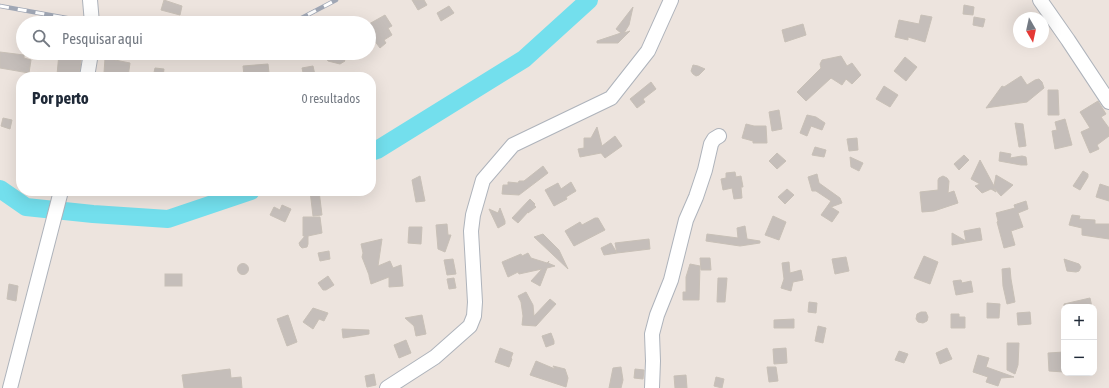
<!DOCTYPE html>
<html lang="pt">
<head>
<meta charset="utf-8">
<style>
  body { margin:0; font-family:"Asap Condensed",sans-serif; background:#f2f2f3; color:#1f2937 }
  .controls { position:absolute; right:12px; bottom:12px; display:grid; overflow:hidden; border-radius:8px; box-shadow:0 4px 16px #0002 }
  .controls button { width:36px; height:36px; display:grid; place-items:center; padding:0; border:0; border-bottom:1px solid #e0e1e3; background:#fff; color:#1f2937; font:20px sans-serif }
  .compass { position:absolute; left:1013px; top:12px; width:36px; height:36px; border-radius:50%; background:#fff; box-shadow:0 4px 16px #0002; rotate:171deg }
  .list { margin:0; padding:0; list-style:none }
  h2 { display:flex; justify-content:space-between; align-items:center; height:52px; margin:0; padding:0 16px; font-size:17px }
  h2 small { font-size:13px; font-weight:400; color:#747a83 }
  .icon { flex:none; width:22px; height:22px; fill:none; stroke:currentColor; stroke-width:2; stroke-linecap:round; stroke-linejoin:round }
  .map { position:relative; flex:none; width:1109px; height:388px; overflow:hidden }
  .search { position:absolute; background:#fff; box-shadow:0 4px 16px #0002; left:16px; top:16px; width:360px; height:44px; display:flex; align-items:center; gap:10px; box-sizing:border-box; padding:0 14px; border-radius:22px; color:#747a83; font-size:15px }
  .panel { position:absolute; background:#fff; box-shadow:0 4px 16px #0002; left:16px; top:72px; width:360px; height:124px; border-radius:16px }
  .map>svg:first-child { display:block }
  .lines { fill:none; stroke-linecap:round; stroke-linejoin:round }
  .river { stroke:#73dfed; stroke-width:18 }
  .building { fill:#c5beba; stroke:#c8c0b7 }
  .minor-casing { stroke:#aeb3bb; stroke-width:16 }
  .minor { stroke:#fff; stroke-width:14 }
  .rail-casing { stroke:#a0a7b5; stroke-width:4.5 }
  .rail { stroke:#fff; stroke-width:3; stroke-dasharray:9; stroke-linecap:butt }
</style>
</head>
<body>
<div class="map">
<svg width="1109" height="388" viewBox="0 0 1109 388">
  <rect width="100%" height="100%" fill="#ede4de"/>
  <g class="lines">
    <g class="river">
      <path d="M 371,152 L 377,150 L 524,59 L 589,0"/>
      <path d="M 0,189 L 26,207 L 93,214 L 168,219 L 251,191"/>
    </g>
  </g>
  <g class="building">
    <path d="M 164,0 L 182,6 L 180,15 L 161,10 Z"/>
    <path d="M 412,0 L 424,0 L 427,5 L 418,10 Z"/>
    <path d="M 964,5 L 974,7 L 973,15 L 963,14 Z"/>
    <path d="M 449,6 L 454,13 L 441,21 L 437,13 Z"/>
    <path d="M 633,7 L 629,25 L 624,33 L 630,31 L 618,43 L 597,43 L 597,41 L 621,33 L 616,29 Z"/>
    <path d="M 385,15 L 392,26 L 388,28 L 392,35 L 384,40 L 386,43 L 380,48 L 374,40 L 369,42 L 369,24 Z"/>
    <path d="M 921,15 L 932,17 L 925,42 L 908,37 L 908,40 L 895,37 L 899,20 L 919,24 Z"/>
    <path d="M 974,17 L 985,19 L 983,27 L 973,25 Z"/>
    <path d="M 803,24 L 806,35 L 785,42 L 782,30 Z"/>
    <path d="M 0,52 L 24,55 L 24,58 L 31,60 L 29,73 L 0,68 Z"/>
    <path d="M 59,53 L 82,53 L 79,77 L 57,75 Z"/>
    <path d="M 323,53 L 340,53 L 345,61 L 340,64 L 328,61 Z"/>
    <path d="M 841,56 L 847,66 L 852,63 L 861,75 L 852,84 L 846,79 L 842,85 L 831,78 L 806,101 L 797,92 L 821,68 L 820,64 L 822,60 Z"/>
    <path d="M 905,57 L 917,67 L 906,81 L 894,71 Z"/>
    <path d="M 105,58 L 130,63 L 128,77 L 104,73 Z"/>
    <path d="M 268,64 L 269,73 L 244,76 L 243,66 Z"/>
    <path d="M 693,65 L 698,66 L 705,69 L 699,75 L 696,76 L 693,74 L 691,71 Z"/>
    <path d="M 313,66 L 315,75 L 304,77 L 302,68 Z"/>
    <path d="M 155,68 L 164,69 L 163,77 L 153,77 Z"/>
    <path d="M 1021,76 L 1027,85 L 1035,80 L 1039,79 L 1042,82 L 1044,88 L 1027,102 L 986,108 L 1002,86 L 1004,87 Z"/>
    <path d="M 651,82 L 656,89 L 643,99 L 645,102 L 637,108 L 630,99 Z"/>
    <path d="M 884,86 L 898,95 L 890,107 L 876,99 Z"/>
    <path d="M 1048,90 L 1058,90 L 1059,115 L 1048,115 Z"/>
    <path d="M 1098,101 L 1106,114 L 1101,117 L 1109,128 L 1109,136 L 1097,145 L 1099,149 L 1090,153 L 1081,132 L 1090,128 L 1080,112 Z"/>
    <path d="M 779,110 L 782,129 L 772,131 L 769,112 Z"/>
    <path d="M 807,115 L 816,117 L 825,123 L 822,130 L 811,126 L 807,136 L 800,133 Z"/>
    <path d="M 3,118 L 12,120 L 10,129 L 1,126 Z"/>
    <path d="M 1065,119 L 1072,145 L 1055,149 L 1052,131 L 1057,130 L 1055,122 Z"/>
    <path d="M 1015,123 L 1023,124 L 1026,146 L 1019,147 Z"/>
    <path d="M 746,124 L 754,126 L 766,126 L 767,143 L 753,143 L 753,141 L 742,138 Z"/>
    <path d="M 597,127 L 602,146 L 615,136 L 622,146 L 605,158 L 601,153 L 580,157 L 578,149 L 584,148 L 584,138 L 591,138 Z"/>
    <path d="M 857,138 L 858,150 L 849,151 L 847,139 Z"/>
    <path d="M 815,147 L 826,150 L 824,157 L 812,155 Z"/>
    <path d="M 1000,152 L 1011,154 L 1010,158 L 1022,156 L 1026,157 L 1027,165 L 1021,165 L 999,161 Z"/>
    <path d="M 777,153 L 786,161 L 777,169 L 769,161 Z"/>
    <path d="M 964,155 L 969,160 L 959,170 L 954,164 Z"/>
    <path d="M 850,157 L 863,163 L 859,171 L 851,167 Z"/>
    <path d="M 980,160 L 994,186 L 996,175 L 1013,185 L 1001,196 L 994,188 L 996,192 L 991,189 L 982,193 L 975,186 L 980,184 L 971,179 Z"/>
    <path d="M 543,166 L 548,173 L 519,195 L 502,194 L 503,185 L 508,185 L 508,182 L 518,183 L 519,181 L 524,181 Z"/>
    <path d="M 1083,171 L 1088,174 L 1088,177 L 1080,190 L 1073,186 Z"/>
    <path d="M 735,172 L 736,177 L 741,176 L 743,187 L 741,187 L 742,198 L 734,199 L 732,188 L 723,190 L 721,179 L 726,178 L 726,173 Z"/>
    <path d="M 817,174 L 819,183 L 840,198 L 842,203 L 831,207 L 839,212 L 832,222 L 821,215 L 831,201 L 816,191 L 812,191 L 808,177 Z"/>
    <path d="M 420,176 L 425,201 L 416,202 L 412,180 Z"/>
    <path d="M 943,176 L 947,178 L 949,181 L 948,193 L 954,191 L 958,203 L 934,211 L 922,212 L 920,192 L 938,190 L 938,180 L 939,178 Z"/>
    <path d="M 571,182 L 576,191 L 566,197 L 567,199 L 554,206 L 545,190 L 558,183 L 561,189 Z"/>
    <path d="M 1100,184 L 1109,187 L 1109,201 L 1096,197 Z"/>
    <path d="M 787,189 L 794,195 L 785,204 L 778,197 Z"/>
    <path d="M 310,191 L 319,191 L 322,215 L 313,216 Z"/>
    <path d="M 530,199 L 535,204 L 534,205 L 536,207 L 528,213 L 528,212 L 518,223 L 512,218 Z"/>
    <path d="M 1026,201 L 1028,209 L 1018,213 L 1023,227 L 1011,231 L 1015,245 L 1004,248 L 997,222 L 998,221 L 996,213 L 1015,208 L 1014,205 Z"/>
    <path d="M 282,205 L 291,209 L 285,222 L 270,215 L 274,207 L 280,210 Z"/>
    <path d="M 500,208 L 505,221 L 505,224 L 498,228 L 489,209 L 498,213 Z"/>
    <path d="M 1072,215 L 1080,216 L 1079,219 L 1095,220 L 1095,224 L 1109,224 L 1109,239 L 1082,235 L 1082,228 L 1069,225 Z"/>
    <path d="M 773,216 L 786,222 L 779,240 L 765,235 Z"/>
    <path d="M 303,217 L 320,217 L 322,233 L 308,236 L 308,244 L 307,247 L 302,248 L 300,246 L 299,243 L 305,236 L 303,236 Z"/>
    <path d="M 595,218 L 598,218 L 605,230 L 574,246 L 565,231 L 580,222 L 582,225 Z"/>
    <path d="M 447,224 L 448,235 L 451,235 L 445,252 L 438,249 L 436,225 Z"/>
    <path d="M 745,226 L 747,239 L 760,241 L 760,243 L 740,246 L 706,241 L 707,234 L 738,238 L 737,228 Z"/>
    <path d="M 409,227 L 422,227 L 421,244 L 408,243 Z"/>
    <path d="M 980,228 L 982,240 L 952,245 L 952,233 L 966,241 L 964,231 Z"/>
    <path d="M 543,234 L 559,250 L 568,269 L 534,237 Z"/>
    <path d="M 382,239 L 378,266 L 390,261 L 393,268 L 401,265 L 403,286 L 389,287 L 389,277 L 371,284 L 369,276 L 369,275 L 362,257 L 363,253 L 361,244 Z"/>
    <path d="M 649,239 L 650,249 L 617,253 L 615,243 Z"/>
    <path d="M 611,243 L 617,253 L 604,255 L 601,248 Z"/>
    <path d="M 329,251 L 330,259 L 320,261 L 318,253 Z"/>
    <path d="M 528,253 L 531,258 L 547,263 L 549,261 L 548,263 L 555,266 L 547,268 L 540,286 L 531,281 L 542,269 L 519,274 L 518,272 L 508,277 L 502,262 L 521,254 L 522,256 Z"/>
    <path d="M 924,256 L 938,262 L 930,284 L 914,278 Z"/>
    <path d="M 846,257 L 849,271 L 835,274 L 832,259 Z"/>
    <path d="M 700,258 L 710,258 L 711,270 L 701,270 Z"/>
    <path d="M 453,259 L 456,274 L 447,275 L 444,260 Z"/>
    <path d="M 1064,259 L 1079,264 L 1081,267 L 1079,271 L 1076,272 L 1067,271 Z"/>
    <path d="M 789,262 L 790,273 L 801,270 L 803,280 L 793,282 L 791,291 L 781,288 L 784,279 L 782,263 Z"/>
    <circle cx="243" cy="269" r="5.5"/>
    <path d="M 690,264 L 700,266 L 699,300 L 683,300 L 683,292 L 686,292 L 686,277 Z"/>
    <path d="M 1010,268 L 1011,279 L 1015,302 L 1007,304 L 1003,286 L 1002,269 Z"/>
    <rect x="165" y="274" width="17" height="12"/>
    <path d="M 328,276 L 334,285 L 326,290 L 323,290 L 318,283 Z"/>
    <path d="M 454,278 L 456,288 L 449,289 L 447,279 Z"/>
    <path d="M 718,278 L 727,278 L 725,302 L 717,302 Z"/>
    <path d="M 961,280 L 962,283 L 971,281 L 973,292 L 956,295 L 953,281 Z"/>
    <path d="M 9,284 L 18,286 L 16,301 L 7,299 Z"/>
    <path d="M 526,292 L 533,305 L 534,316 L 550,299 L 556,304 L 536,326 L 522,325 L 523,316 L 521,302 L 518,296 Z"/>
    <path d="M 1090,298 L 1092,307 L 1064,307 L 1064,304 Z"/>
    <path d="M 809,302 L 817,303 L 816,313 L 808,312 Z"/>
    <path d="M 987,303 L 1000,304 L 999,318 L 987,318 Z"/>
    <path d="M 313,308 L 328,313 L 324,321 L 319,319 L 313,329 L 303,322 Z"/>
    <path d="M 921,312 L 926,312 L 928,317 L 927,321 L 923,323 L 918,322 L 916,319 L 917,314 Z"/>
    <path d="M 1030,312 L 1031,324 L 1018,325 L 1017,313 Z"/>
    <path d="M 951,314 L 959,314 L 959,317 L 965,317 L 965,328 L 951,328 Z"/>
    <path d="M 288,315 L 297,342 L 287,346 L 277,319 Z"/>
    <path d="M 422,315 L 426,334 L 416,336 L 414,326 L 405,318 Z"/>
    <path d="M 794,319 L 794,328 L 774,328 L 774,320 Z"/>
    <path d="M 818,326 L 826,328 L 823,343 L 815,341 Z"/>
    <path d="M 342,329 L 369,330 L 369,334 L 343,338 Z"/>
    <path d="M 551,333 L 554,341 L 554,344 L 546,347 L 542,336 Z"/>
    <path d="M 406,340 L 411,353 L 399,358 L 394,345 Z"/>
    <path d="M 1007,343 L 1019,343 L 1018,365 L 1015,374 L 1007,370 Z"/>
    <path d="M 500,348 L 513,353 L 511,358 L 512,359 L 509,367 L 495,362 Z"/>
    <path d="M 786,348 L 787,363 L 774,364 L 773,349 Z"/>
    <path d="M 947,348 L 952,359 L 940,364 L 936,353 Z"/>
    <path d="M 899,351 L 908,354 L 904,363 L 895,360 Z"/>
    <path d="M 1064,352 L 1064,372 L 1049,371 L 1048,353 Z"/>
    <path d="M 978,355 L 989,358 L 986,367 L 1014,377 L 1001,378 L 998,386 L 986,382 L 988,377 L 973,372 Z"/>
    <path d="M 536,361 L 555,369 L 553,366 L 565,369 L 568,378 L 566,387 L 530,375 Z"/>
    <path d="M 621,367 L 623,380 L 621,388 L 609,388 L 613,368 Z"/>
    <path d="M 767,367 L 776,367 L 778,381 L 769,382 Z"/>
    <path d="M 230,369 L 231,378 L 241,377 L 242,388 L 184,388 L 182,375 Z"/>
    <path d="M 635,369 L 644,370 L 643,379 L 634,378 Z"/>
    <path d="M 374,374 L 376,385 L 367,387 L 365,376 Z"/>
    <path d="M 686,375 L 687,388 L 675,388 L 674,376 Z"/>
    <path d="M 716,377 L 724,379 L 722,388 L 714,386 Z"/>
  </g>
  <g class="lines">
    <g class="minor-casing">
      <g id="minor">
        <path d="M 90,0 L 92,23"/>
        <path d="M 1040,0 L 1068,40 L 1109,102"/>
        <path d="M 87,77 L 91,53"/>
        <path d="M 10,388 L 61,191"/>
        <path d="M 387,388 L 435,357 L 470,326 L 474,316 L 475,302 L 471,231 L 473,215 L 483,180 L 513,145 L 611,98 L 648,51 L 671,0"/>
        <path d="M 652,388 L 653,361 L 652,334 L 657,315 L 671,280 L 686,220 L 696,197 L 705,170 L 711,144 L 714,139 L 719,136"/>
      </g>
    </g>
    <use href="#minor" class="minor"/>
    <g class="rail-casing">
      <g id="rail">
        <path d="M 0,6 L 94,23"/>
        <path d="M 292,23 L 336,0"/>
      </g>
    </g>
    <use href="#rail" class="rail"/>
  </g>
</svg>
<div class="controls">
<button>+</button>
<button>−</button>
</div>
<svg class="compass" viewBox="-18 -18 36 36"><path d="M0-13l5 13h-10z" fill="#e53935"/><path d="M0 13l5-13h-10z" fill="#747a83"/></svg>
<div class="search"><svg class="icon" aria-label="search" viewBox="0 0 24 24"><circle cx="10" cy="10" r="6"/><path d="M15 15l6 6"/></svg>Pesquisar aqui</div>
<section class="panel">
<h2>Por perto<small>0 resultados</small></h2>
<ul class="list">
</ul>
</section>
</div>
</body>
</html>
